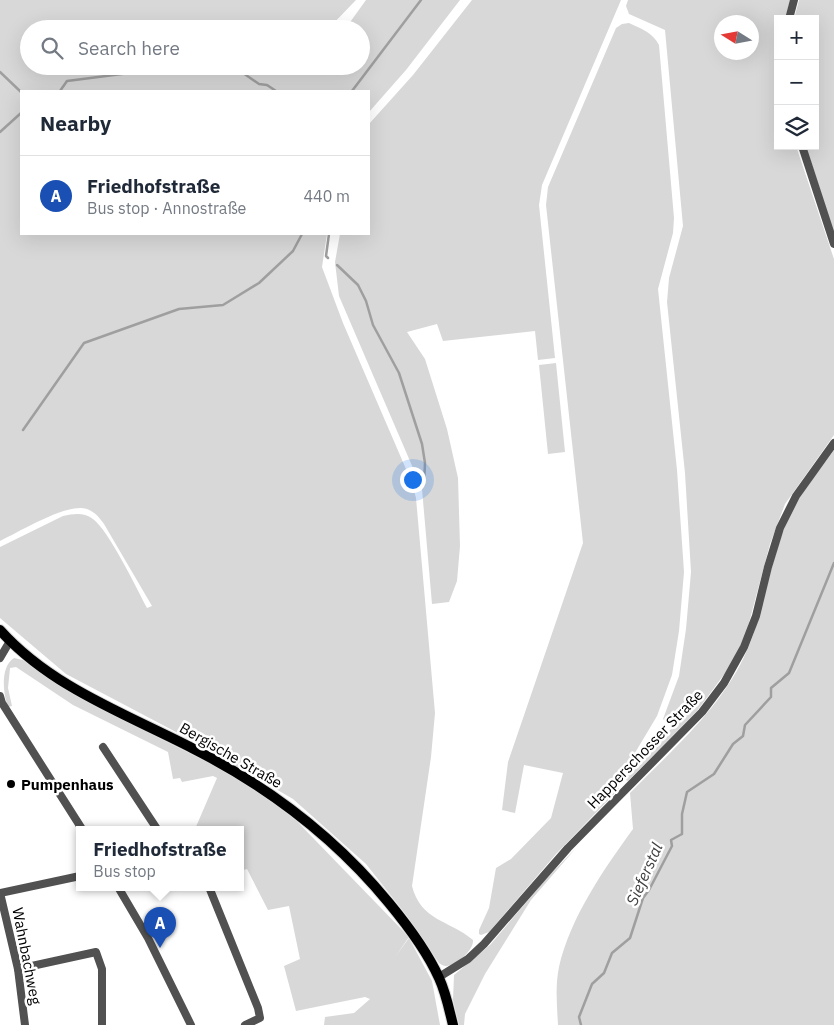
<!DOCTYPE html>
<html lang="en">
<head>
<meta charset="utf-8">
<style>
  body { margin:0; font-family:"IBM Plex Sans",sans-serif; background:#f6f6f7; color:#1f2937 }
  .controls { position:absolute; right:15px; top:15px; display:grid; overflow:hidden; border-radius:0px; box-shadow:0 5px 20px #0002 }
  .controls button { width:45px; height:45px; display:grid; place-items:center; padding:0; border:0; border-bottom:1px solid #e0e1e3; background:#fff; color:#1f2937; font:25px sans-serif }
  .compass { position:absolute; left:714px; top:15px; width:45px; height:45px; border-radius:50%; background:#fff; box-shadow:0 5px 20px #0002; rotate:281deg }
  .you { position:absolute; left:412px; top:479px; width:18px; height:18px; margin:-12px; border:4px solid #fff; border-radius:50%; background:#1a73e8; box-shadow:0 0 0 8px #1a73e833 }
  .badge { display:grid; place-items:center; width:32px; height:32px; border-radius:50%; background:#000; color:#fff; font-size:16px; font-weight:700 }
  .pin { position:absolute; translate:-50% -41px; filter:drop-shadow(0 1px 2px #0008) }
  .pin::after { content:''; position:absolute; top:26px; width:18px; height:15px; background:inherit; clip-path:polygon(0 0,100% 0,50% 100%) }
  .popup { position:absolute; left:76px; top:826px; width:168px; height:65px; box-sizing:border-box; display:grid; place-content:center; border-radius:0px; background:#fff; filter:drop-shadow(0 1px 4px #0005); font-size:16px; white-space:nowrap; color:#747a83 }
  .popup b { font-size:19px; color:#1f2937 }
  .popup::after { content:''; position:absolute; left:50%; top:100%; margin-left:-10px; border:10px solid transparent; border-top-color:#fff }
  .list { margin:0; padding:0; list-style:none }
  h2 { display:flex; justify-content:space-between; align-items:center; height:65px; margin:0; padding:0 20px; font-size:21px }
  h2 small { font-size:16px; font-weight:400; color:#747a83 }
  .list li { display:grid; grid-template-columns:32px 1fr auto; gap:15px; align-items:center; box-sizing:border-box; height:80px; padding:0 20px; border-top:1px solid #e0e1e3 }
  .list b { display:block; font-size:19px; white-space:nowrap }
  .list p { margin:0; font-size:16px; white-space:nowrap; color:#747a83 }
  .list em { font-size:16px; font-style:normal; color:#747a83 }
  .icon { flex:none; width:28px; height:28px; fill:none; stroke:currentColor; stroke-width:2; stroke-linecap:round; stroke-linejoin:round }
  .map { position:relative; flex:none; width:834px; height:1025px; overflow:hidden }
  .search { position:absolute; background:#fff; box-shadow:0 5px 20px #0002; left:20px; top:20px; width:350px; height:55px; display:flex; align-items:center; gap:12px; box-sizing:border-box; padding:0 18px; border-radius:28px; color:#747a83; font-size:19px }
  .panel { position:absolute; background:#fff; box-shadow:0 5px 20px #0002; left:20px; top:90px; width:350px; height:145px; border-radius:0px }
  .map>svg:first-child { display:block }
  .green { fill:#d8d8d8; fill-rule:evenodd }
  .lines { fill:none; stroke-linecap:round; stroke-linejoin:round }
  .stream { stroke:#9f9f9f; stroke-width:2.5 }
  .major-casing { stroke:#dbdbdb; stroke-width:12 }
  .minor { stroke:#515151; stroke-width:8 }
  .major { stroke:#000; stroke-width:10 }
  .poi-dot { fill:#000; stroke:#fff; stroke-width:2 }
  .labels { text-anchor:middle; dominant-baseline:central; stroke-width:5; stroke-linejoin:round; paint-order:stroke }
  .street-label { font-size:15px; fill:#000; stroke:#fff }
  .poi-label { font-size:15px; font-weight:bold; fill:#000; stroke:#fff; text-anchor:start }
  .water-label { font-size:16px; font-style:italic; fill:#404040; stroke:#fff }
</style>
</head>
<body>
<div class="map">
<svg width="834" height="1025" viewBox="0 0 834 1025">
  <rect width="100%" height="100%" fill="#fff"/>
  <g class="green">
    <path d="M 0,0 L 356,0 L 330,27 L 327,29 L 29,29 L 29,66 L 258,66 L 298,73 L 324,69 L 323,67 L 299,70 L 274,66 L 361,66 L 361,29 L 343,29 L 348,25 L 366,0 L 460,0 L 406,70 L 369,112 L 369,91 L 21,91 L 21,234 L 327,234 L 322,267 L 343,323 L 412,483 L 416,498 L 435,713 L 431,757 L 412,886 C 421,921 449,920 473,940 C 474,950 457,965 447,966 C 443,966 442,965 439,963 L 407,916 L 366,864 L 293,799 L 195,742 L 66,674 L 0,618 L 0,547 L 63,516 C 74,514 83,512 93,519 C 109,531 136,587 147,608 L 152,606 L 104,524 C 99,517 95,512 87,509 C 68,502 19,532 0,541 Z"/>
    <path d="M 472,0 L 621,0 L 542,185 L 539,205 L 555,358 L 538,360 L 535,331 L 443,341 L 437,324 L 407,332 L 425,359 L 447,429 L 458,478 L 460,546 L 457,581 L 449,602 L 432,604 L 422,489 L 339,296 L 335,262 L 340,234 L 369,234 L 369,124 L 413,75 Z"/>
    <path d="M 628,0 L 790,0 L 785,19 L 778,19 L 778,146 L 796,146 L 834,259 L 834,435 L 785,504 L 770,544 L 746,634 L 731,665 L 697,711 L 628,781 L 626,780 L 627,776 L 673,727 L 663,719 L 679,676 L 686,629 L 691,572 L 685,473 L 667,302 L 669,278 L 683,226 L 665,30 L 629,14 L 626,6 ZM 722,22 L 752,22 L 752,52 L 722,52 Z"/>
    <path d="M 799,0 L 834,0 L 834,233 L 806,146 L 815,146 L 815,19 L 794,19 Z"/>
    <path d="M 629,23 C 642,29 652,32 659,45 L 674,218 L 673,233 L 658,289 L 677,470 L 684,572 L 679,631 L 672,675 L 657,716 L 617,783 L 619,789 L 556,854 L 489,932 L 481,935 L 479,934 L 479,930 L 489,908 L 496,868 L 511,859 L 551,818 L 563,773 L 524,765 L 515,813 L 502,810 L 508,762 L 583,543 L 546,205 L 548,187 L 616,28 L 622,24 Z"/>
    <path d="M 556,363 L 565,452 L 548,454 L 539,365 Z"/>
    <path d="M 834,450 L 834,1025 L 558,1025 C 557,1006 555,986 559,967 C 570,918 604,869 633,829 L 630,793 C 671,751 719,710 744,657 C 766,611 769,558 791,513 C 802,490 820,470 834,450 Z"/>
    <path d="M 14,658 L 23,660 L 60,686 L 99,708 L 217,767 L 285,809 L 409,937 L 395,957 L 409,938 L 432,981 L 440,1025 L 324,1025 L 325,1017 L 354,1013 L 370,999 L 365,997 L 296,1011 L 284,966 L 300,959 L 289,906 L 268,910 L 247,869 L 240,871 L 240,829 L 195,829 L 217,778 L 213,776 L 182,782 L 180,778 L 173,779 L 168,752 L 73,705 L 16,667 L 10,668 L 8,688 L 12,706 L 8,707 C 3,693 0,667 14,658 Z"/>
    <path d="M 576,848 L 531,900 L 485,974 L 465,1014 L 464,1025 L 459,1025 L 453,1000 L 454,975 L 490,945 L 546,879 Z"/>
  </g>
  <g class="lines">
    <g class="stream">
      <path d="M 233,66 L 259,84 L 267,85 L 276,91"/>
      <path d="M 0,72 L 21,92"/>
      <path d="M 60,91 L 67,81 L 153,70 L 154,66"/>
      <path d="M 352,91 L 421,0"/>
      <path d="M 0,132 L 21,113"/>
      <path d="M 328,258 L 326,256 L 329,234"/>
      <path d="M 337,265 L 358,285 L 366,301 L 373,325 L 399,373 L 422,444 L 425,463 L 424,485"/>
      <path d="M 23,430 L 84,343 L 179,309 L 223,305 L 259,283 L 293,251 L 302,234"/>
      <path d="M 581,1025 L 579,1017 L 592,984 L 604,973 L 612,953 L 630,938 L 643,898 L 649,890 L 672,846 L 671,840 L 682,834 L 682,814 L 687,792 L 714,774 L 733,744 L 743,736 L 745,725 L 771,697 L 771,688 L 789,673 L 834,563"/>
    </g>
    <g class="major-casing">
      <path id="major" d="M 0,630 C 51,687 126,714 192,748 C 269,787 334,836 389,903 C 408,926 427,951 439,978 C 446,993 449,1009 453,1025"/>
    </g>
    <g class="minor">
      <path d="M 789,19 L 794,0"/>
      <path d="M 802,146 L 834,244"/>
      <path d="M 0,658 L 10,641"/>
      <path d="M 0,696 L 2,703 L 82,829"/>
      <path d="M 103,747 L 157,829"/>
      <path d="M 118,887 L 148,938 L 191,1025"/>
      <path d="M 209,887 L 258,1008 L 260,1018 L 245,1025"/>
      <path d="M 18,969 L 96,952 L 102,969 L 102,1025"/>
      <path d="M 439,977 L 468,959 L 484,944 L 568,848 L 702,712 L 724,683 L 744,647 L 756,616 L 768,567 L 780,528 L 796,496 L 834,443"/>
      <path d="M 25,1025 L 18,969 L 0,893 L 80,876"/>
    </g>
    <use href="#major" class="major"/>
  </g>
  <circle class="poi-dot" cx="11" cy="784" r="5"/>
  <g class="labels">
    <g class="street-label">
      <text transform="translate(645 749) rotate(-46)">Happerschosser Straße</text>
      <text transform="translate(231 755) rotate(30)">Bergische Straße</text>
      <text transform="translate(27 956) rotate(79)">Wahnbachweg</text>
    </g>
    <g class="poi-label">
      <text x="21" y="784">Pumpenhaus</text>
    </g>
    <g class="water-label">
      <text transform="translate(644 874) rotate(-66)">Sieferstal</text>
    </g>
  </g>
</svg>
<div class="controls">
<button>+</button>
<button>−</button>
<button><svg class="icon" aria-label="layers" viewBox="0 0 24 24"><path d="M12 4l9 5-9 5-9-5zM3 14l9 5 9-5"/></svg></button>
</div>
<svg class="compass" viewBox="-18 -18 36 36"><path d="M0-13l5 13h-10z" fill="#e53935"/><path d="M0 13l5-13h-10z" fill="#747a83"/></svg>
<div class="you"></div>
<div class="pin badge" style="left:160px;top:948px;background:#1a4fb4">A</div>
<div class="popup"><b>Friedhofstraße</b>Bus stop</div>
<div class="search"><svg class="icon" aria-label="search" viewBox="0 0 24 24"><circle cx="10" cy="10" r="6"/><path d="M15 15l6 6"/></svg>Search here</div>
<section class="panel">
<h2>Nearby<small></small></h2>
<ul class="list">
<li><span class="badge" style="background:#1a4fb4">A</span><div><b>Friedhofstraße</b><p>Bus stop · Annostraße</p></div><em>440 m</em></li>
</ul>
</section>
</div>
</body>
</html>
